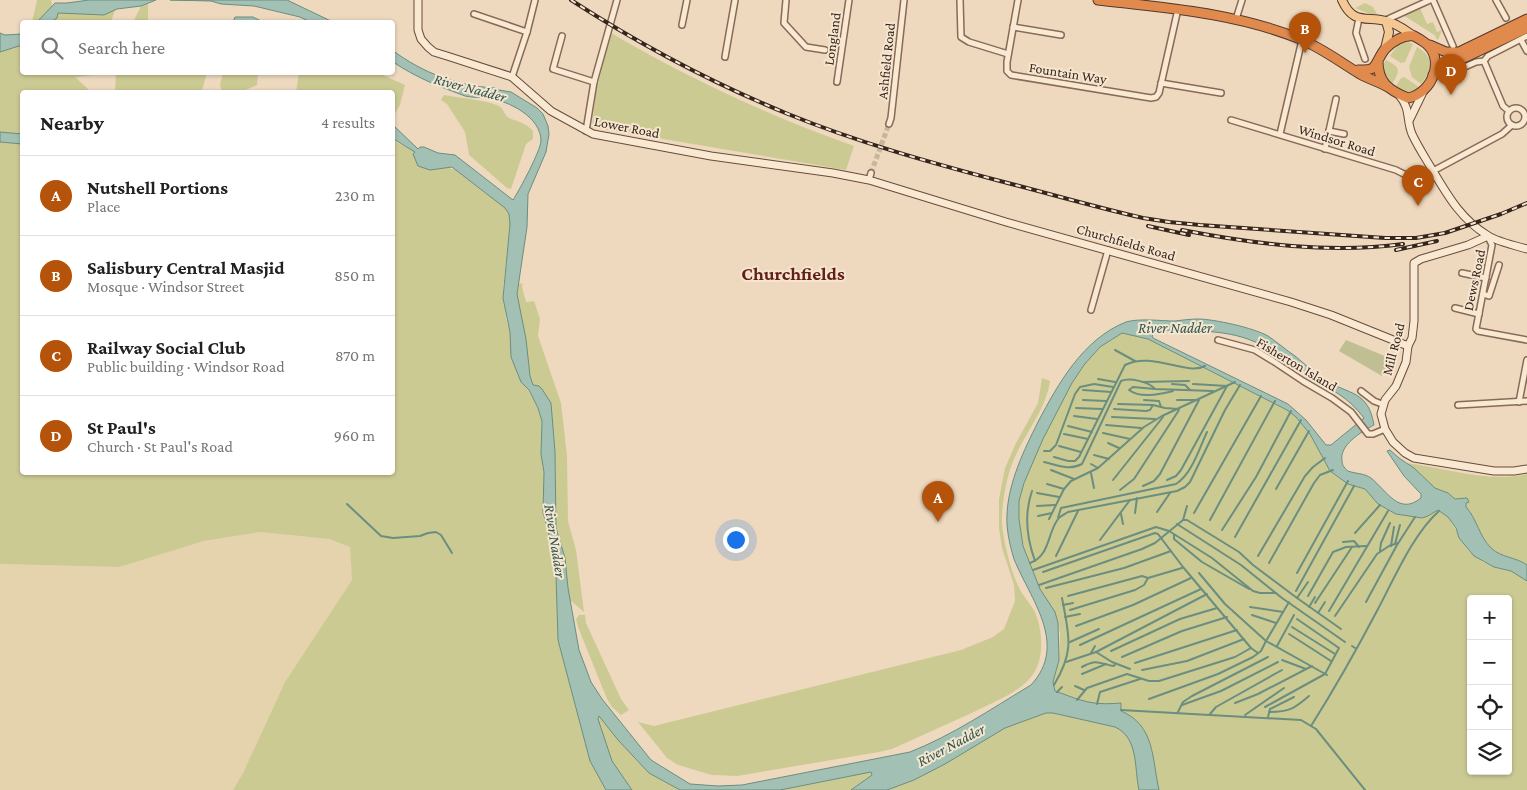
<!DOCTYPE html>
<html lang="en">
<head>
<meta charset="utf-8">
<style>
  body { margin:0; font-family:"Crimson Pro",serif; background:#f6f6f6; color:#202124 }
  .controls { position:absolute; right:15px; bottom:15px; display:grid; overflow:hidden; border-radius:5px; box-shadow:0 1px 4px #0004 }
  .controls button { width:45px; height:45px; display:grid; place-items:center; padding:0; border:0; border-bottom:1px solid #e0e0e0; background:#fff; color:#202124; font:25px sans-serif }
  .you { position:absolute; left:735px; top:539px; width:18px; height:18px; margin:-12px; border:4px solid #fff; border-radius:50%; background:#1a73e8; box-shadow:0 0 0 8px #1a73e833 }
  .badge { display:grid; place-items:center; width:32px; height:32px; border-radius:50%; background:#b45309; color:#fff; font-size:16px; font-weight:700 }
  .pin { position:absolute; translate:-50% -41px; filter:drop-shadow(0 1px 2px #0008) }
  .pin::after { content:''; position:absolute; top:26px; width:18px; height:15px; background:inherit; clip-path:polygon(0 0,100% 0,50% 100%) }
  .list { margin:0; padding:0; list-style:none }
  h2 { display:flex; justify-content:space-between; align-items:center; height:65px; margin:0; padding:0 20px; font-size:21px }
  h2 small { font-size:16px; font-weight:400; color:#757577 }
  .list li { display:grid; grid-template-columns:32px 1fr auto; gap:15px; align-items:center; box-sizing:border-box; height:80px; padding:0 20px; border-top:1px solid #e0e0e0 }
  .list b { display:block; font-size:19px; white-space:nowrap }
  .list p { margin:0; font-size:16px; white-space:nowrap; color:#757577 }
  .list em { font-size:16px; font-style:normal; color:#757577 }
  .icon { flex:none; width:28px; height:28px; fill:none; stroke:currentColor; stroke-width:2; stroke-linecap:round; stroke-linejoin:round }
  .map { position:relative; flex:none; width:1527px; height:790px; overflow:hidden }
  .search { position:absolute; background:#fff; box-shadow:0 1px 4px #0004; left:20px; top:20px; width:375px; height:55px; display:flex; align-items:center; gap:12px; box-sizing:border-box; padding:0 18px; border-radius:5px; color:#757577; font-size:19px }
  .panel { position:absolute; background:#fff; box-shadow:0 1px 4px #0004; left:20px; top:90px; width:375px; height:385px; border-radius:5px }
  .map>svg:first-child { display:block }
  .farmland { fill:#e4d3ac }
  .green { fill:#ccca93; fill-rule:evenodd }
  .cemetery { fill:#c0bf93 }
  .water { fill:#a2c0b3; stroke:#6a8e7f; fill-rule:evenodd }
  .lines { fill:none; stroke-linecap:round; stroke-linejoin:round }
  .stream { stroke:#6a8e7f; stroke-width:2 }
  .street-tunnel { stroke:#c9b59e; stroke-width:5; stroke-dasharray:5 2.5; stroke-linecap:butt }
  .street-casing { stroke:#876a57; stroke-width:8 }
  .secondary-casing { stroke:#694b3b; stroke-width:9 }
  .primary-casing { stroke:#54392c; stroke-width:10 }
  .highway-casing { stroke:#54392c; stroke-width:11 }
  .street { stroke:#f9e8d2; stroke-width:5 }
  .secondary { stroke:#f9e8d2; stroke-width:7 }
  .primary { stroke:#f3c895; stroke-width:8 }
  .highway { stroke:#e08a4d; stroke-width:9 }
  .rail-casing { stroke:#36251c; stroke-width:4 }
  .rail { stroke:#f6e5cf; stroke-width:2; stroke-dasharray:5.5; stroke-linecap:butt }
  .labels { text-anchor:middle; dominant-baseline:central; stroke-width:4; stroke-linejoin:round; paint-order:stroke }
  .street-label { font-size:14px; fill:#36251c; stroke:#f6e5cf }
  .water-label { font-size:15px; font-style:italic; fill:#2b564d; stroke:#f6e5cf }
  .district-label { font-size:19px; font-weight:bold; fill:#63201b; stroke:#f6e5cf }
</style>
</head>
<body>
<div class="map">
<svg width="1527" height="790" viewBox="0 0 1527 790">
  <rect width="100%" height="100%" fill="#eed9bf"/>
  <path class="farmland" d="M 260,532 L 329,539 L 350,547 L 352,580 L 285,682 L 243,773 L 233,790 L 0,790 L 0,564 L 113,567 L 205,541 Z"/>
  <g class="green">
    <path d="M 37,0 L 51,0 L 52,5 L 50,10 L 37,22 L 32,22 Z"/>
    <path d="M 148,3 L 148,21 L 159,22 L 136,22 L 134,20 L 141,6 Z"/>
    <path d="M 1365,3 L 1373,7 L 1377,14 L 1370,14 L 1355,8 Z"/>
    <path d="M 1420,8 L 1427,24 L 1433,22 L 1437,32 L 1442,30 L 1438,40 L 1435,37 L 1436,36 L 1403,15 Z"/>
    <path d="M 115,10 L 111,22 L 51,22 L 57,18 L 58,13 C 79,11 95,18 115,10 Z"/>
    <path d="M 611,33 C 689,79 770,116 854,146 L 846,170 L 592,127 L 596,92 Z"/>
    <path d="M 1408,42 L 1413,44 L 1405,62 L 1401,63 L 1390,56 C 1395,48 1398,44 1408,42 Z"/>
    <path d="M 21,45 L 22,45 L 22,72 L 103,73 L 101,74 L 75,77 L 88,89 L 88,92 L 22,92 L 22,134 L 0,132 L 0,52 Z"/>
    <path d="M 1417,47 C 1435,57 1432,70 1421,84 L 1412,77 L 1409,67 Z"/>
    <path d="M 1386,60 C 1400,67 1401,70 1392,84 C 1384,77 1380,69 1386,60 Z"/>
    <path d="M 116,73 L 116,72 L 207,73 L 202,90 L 205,92 L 115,92 Z"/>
    <path d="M 223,73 L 223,72 L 260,73 L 258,74 L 257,85 L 243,91 L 244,92 L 222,92 L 220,85 Z"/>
    <path d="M 299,73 L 378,73 L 405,85 L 400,105 L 393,117 L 392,92 L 296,92 Z"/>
    <path d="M 1404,77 L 1419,87 C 1412,97 1404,93 1396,86 L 1401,78 Z"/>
    <path d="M 444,95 C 459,98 487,100 499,106 C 504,109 504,115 509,118 C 519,122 526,123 533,131 L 533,139 L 526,144 L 511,189 L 507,188 L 469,155 L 465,132 L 447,104 L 441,100 Z"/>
    <path d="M 393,138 L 396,142 L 446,167 L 456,170 L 505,208 L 509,214 L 510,224 L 503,290 L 506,318 L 510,332 L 511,357 L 521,382 L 528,390 L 538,408 L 542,421 L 541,454 L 544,472 L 543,513 L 548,529 L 556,576 L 558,640 L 590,761 L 606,790 L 233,790 L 243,773 L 285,682 L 352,580 L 350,547 L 329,539 L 260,532 L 204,541 L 119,567 L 0,564 L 0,142 L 22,144 L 22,472 L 392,472 Z"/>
    <path d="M 519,283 L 523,284 L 522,287 L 526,302 L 534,301 L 540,319 L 538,336 L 561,403 L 567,456 L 568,521 L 576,550 L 584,612 L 569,599 L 565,558 L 556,528 L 555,514 L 556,478 L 551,403 L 533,385 L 530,376 L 526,339 L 517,294 Z"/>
    <path d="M 1122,333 L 1148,339 L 1287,410 L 1296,417 L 1310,434 L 1330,471 L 1348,484 L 1365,489 L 1378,504 L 1396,514 L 1422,518 L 1428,516 L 1438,510 L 1448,517 L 1468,550 L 1483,562 L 1494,567 L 1511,571 L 1527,581 L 1527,790 L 1159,790 C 1152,759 1155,725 1121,711 L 1121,703 L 1102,705 L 1084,702 L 1055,691 L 1053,683 L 1059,660 L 1060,633 L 1055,612 L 1040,589 L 1023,545 L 1019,519 L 1019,501 L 1024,483 L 1043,439 L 1072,383 L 1084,365 L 1100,347 ZM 1471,599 L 1508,599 L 1508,771 L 1471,771 Z"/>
    <path d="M 1042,378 L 1050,381 C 1046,409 1026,432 1015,457 C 1007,474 1003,497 1002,516 C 1001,535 1012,577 1022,593 C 1026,599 1031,605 1035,612 C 1043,631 1045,660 1031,677 C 1018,693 994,702 976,711 C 948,724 920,736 892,749 L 879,752 L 737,776 L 712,775 L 678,765 L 667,758 L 638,722 L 654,726 L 961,650 L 993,637 L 1004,629 L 1015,601 L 1014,585 L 1002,548 L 999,528 L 999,499 L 1005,468 L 1016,443 L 1038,403 Z"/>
    <path d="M 1407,463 C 1444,468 1490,483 1527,474 L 1527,565 C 1516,557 1502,558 1491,548 C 1479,536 1477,519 1466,507 L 1466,503 L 1462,498 L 1455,499 L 1448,493 L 1435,488 Z"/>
    <path d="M 579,615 L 585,615 L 586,623 L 621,699 L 629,710 L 621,715 L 612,707 L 607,699 L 578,627 L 576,619 Z"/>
    <path d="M 1042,705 L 1112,721 L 1130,733 L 1148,790 L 889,790 Z"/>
    <path d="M 599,716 L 618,740 L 649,773 L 680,790 L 632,790 L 612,761 L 598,719 Z"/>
    <path d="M 871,772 L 873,774 L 851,790 L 780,790 Z"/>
  </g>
  <path class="cemetery" d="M 1346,340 L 1392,359 L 1382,376 L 1339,351 Z"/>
  <g class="water">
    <path d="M 89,0 L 156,0 L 141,6 L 117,9 L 104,15 L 58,13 L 57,18 L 51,22 L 37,22 L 55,3 L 67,3 Z"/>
    <path d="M 170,0 L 287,0 L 333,22 L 310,22 L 300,17 L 254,6 L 221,4 L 211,1 Z"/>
    <path d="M 235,17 L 253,17 L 263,22 L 233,22 Z"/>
    <path d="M 0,33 L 5,35 L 22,34 L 22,45 L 0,52 Z"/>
    <path d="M 392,50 C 423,73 457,86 495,88 L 499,90 L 511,92 L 537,108 L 543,114 L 548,126 L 549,134 L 546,152 L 528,194 L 527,227 L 517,294 L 526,339 L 530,376 L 533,385 L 539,386 L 542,389 L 551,403 L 555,452 L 556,528 L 565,558 L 568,588 L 579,650 L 591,682 L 602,699 L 651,760 L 690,784 L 718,786 L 742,785 L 910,752 C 953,735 991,709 1031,685 C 1069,644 1030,599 1014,559 C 1010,546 1006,529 1007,515 C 1008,483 1024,450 1038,422 C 1058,384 1083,339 1126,322 C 1139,318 1162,321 1175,321 C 1183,320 1191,319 1198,319 C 1214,319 1254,328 1268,336 C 1277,342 1286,350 1295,356 C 1305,364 1314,373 1325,380 C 1349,395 1368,390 1374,425 C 1361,432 1339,445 1342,461 C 1342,465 1345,469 1348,471 C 1356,474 1364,473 1371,478 C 1387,491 1399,516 1421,498 L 1421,494 L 1404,476 L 1387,451 L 1390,450 L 1399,458 L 1414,468 L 1435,488 L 1448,493 L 1455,499 L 1467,498 L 1469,502 L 1466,503 L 1466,507 C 1477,519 1479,536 1491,548 C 1502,558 1516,557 1527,565 L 1527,581 L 1511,571 L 1494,567 L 1474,556 L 1459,538 L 1456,528 L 1448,517 L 1438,510 L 1428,516 L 1422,518 L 1396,514 L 1378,504 L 1365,489 L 1348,484 L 1330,471 L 1310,434 L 1296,417 L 1287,410 L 1148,339 L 1122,333 L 1100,347 L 1084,365 L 1072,383 L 1043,439 L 1024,483 L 1019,501 L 1019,519 L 1023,546 L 1040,589 L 1055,612 L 1058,623 L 1059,660 L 1053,682 L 1055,691 C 1059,693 1062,693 1066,695 C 1087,703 1098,705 1121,703 L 1121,711 C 1155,725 1152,759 1159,790 L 1139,790 C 1134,768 1139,738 1115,727 L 1053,713 L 1046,713 L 1005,728 L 945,764 L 914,780 L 887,790 L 851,790 L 872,775 L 871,772 L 780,790 L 680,790 L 649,773 L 618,740 L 599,716 L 598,719 L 612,761 L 632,790 L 606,790 L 590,761 L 558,640 L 556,576 L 548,529 L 543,513 L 544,472 L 541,454 L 542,421 L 538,408 L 529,390 L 521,382 L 511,357 L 510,332 L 503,298 L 510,224 L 509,214 L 505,208 L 452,167 L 430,170 L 418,166 L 413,154 L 415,152 L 392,138 L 393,125 L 418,149 L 420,147 L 424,147 L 438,153 L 455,155 L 513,200 C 520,189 540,152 541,141 C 541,117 509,101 488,98 C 481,97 473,98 465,96 C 438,86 417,78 393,62 ZM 1155,330 C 1188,331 1231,328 1261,345 C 1278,354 1292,367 1309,377 C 1332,390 1347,396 1364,418 L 1331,445 L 1326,445 L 1306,420 L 1288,404 L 1155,339 L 1152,337 Z"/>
    <path d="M 0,132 L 22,134 L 22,144 L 0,142 Z"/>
  </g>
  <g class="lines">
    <g class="stream">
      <path d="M 1115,350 L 1135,361"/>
      <path d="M 1098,379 L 1115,382"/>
      <path d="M 1142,382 L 1189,381"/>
      <path d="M 1172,384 L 1185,385 L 1190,390"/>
      <path d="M 1155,389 L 1133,387 L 1129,390 C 1141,399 1160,394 1173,391"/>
      <path d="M 1083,390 L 1111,392"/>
      <path d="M 1083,400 L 1106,401"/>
      <path d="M 1144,400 L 1159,401 L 1161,407"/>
      <path d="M 1118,404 L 1153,405"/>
      <path d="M 1076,408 L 1102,409"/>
      <path d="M 1114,409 L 1146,411 L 1150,410 L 1153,405 L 1165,408 L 1178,409"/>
      <path d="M 1074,416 L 1097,419"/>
      <path d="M 1112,417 L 1155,419"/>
      <path d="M 1106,425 L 1141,428"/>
      <path d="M 1068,426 L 1092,432"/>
      <path d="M 1103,433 L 1130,439"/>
      <path d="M 1064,434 L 1088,439"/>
      <path d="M 1108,443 L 1119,448"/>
      <path d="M 1059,446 L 1081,452"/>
      <path d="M 1044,451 L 1050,451 L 1056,445 L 1075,394 L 1080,387 L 1094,384 L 1113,387"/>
      <path d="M 1094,455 L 1109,459"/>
      <path d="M 1054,457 L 1068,461 L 1075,461 L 1079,457 L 1125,365 C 1152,351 1186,376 1205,366"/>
      <path d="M 1044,462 C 1057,465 1069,471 1082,464 L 1121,381 C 1130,377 1149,382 1155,389 L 1213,391"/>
      <path d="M 1091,464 L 1098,468"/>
      <path d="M 1051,470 L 1074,479"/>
      <path d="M 1091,473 L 1094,488"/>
      <path d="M 1113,480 L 1163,417"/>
      <path d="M 1167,480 L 1176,476 L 1181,470 L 1227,386 L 1193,384"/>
      <path d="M 1047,484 L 1064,489"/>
      <path d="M 1143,486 L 1154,481 L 1160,474 L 1199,400 L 1177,400"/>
      <path d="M 1276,489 L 1309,431"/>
      <path d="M 1120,490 L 1134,479 L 1179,410"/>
      <path d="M 1032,491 C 1024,514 1027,539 1035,561"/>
      <path d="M 1037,493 L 1059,497"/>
      <path d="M 347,504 L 381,536 L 393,538 L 420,536 L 428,533 L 436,532 L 441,535 L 452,553"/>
      <path d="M 1037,506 L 1055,505"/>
      <path d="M 1157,512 L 1170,493"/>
      <path d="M 1135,513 L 1137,498"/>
      <path d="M 1194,513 L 1261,396"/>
      <path d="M 1121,514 L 1123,524"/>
      <path d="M 1038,516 L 1052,513"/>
      <path d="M 1058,518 L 1061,508 L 1176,484 C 1192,474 1199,449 1207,432"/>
      <path d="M 1049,519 L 1064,489 L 1071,481 L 1098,468 L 1144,427 L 1162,416 L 1235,382"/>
      <path d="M 1183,520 L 1187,506"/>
      <path d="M 1210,520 L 1275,401"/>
      <path d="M 1177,524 L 1241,565 L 1282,598 L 1345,642"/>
      <path d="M 1222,530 L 1256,477 L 1291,411"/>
      <path d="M 1355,533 L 1380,505"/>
      <path d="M 1174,535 L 1174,539 L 1202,562 L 1249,589"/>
      <path d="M 1235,537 L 1301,420"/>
      <path d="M 1100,540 L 1130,500"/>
      <path d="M 1343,542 L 1354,541 L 1359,547"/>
      <path d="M 1395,544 L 1400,525"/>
      <path d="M 1391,546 L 1394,527"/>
      <path d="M 1380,551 L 1381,543 L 1390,523"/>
      <path d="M 1056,556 L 1078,511"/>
      <path d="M 1258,556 L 1305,476 L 1313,467 L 1325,458"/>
      <path d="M 1030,563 C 1050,556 1047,534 1058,519 C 1060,516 1065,514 1068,512 L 1177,491 L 1185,487 L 1190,482 L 1225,410 L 1240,385"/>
      <path d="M 1269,563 L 1314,483 L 1320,475 L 1333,470"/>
      <path d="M 1033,570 L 1156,527 L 1169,531 L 1212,558 L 1253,591 L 1260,593 L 1276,593"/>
      <path d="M 1043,572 L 1155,533 L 1158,534 L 1183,567 L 1251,648 L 1258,653"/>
      <path d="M 1199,573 L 1225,604 L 1266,641 L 1289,602"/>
      <path d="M 1297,573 L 1348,481"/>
      <path d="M 1039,585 L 1142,549 L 1155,543 L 1183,520 L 1187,520 L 1239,552 L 1253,565 L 1297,598 L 1341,629"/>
      <path d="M 1046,588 L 1124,568 L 1171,551"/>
      <path d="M 1296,591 L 1354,486"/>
      <path d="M 1068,596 L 1142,576 L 1148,578 L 1182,568"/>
      <path d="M 1308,596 L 1333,552 L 1346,547 L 1366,546"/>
      <path d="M 1297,598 L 1308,582"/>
      <path d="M 1366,602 L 1397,545 L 1415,517"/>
      <path d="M 1315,603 L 1352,547"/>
      <path d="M 1063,605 L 1073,603"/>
      <path d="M 1250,607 L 1283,612"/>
      <path d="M 1309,607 L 1315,597"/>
      <path d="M 1070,610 L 1135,590 L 1144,585 L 1148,578"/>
      <path d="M 1329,611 L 1388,511"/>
      <path d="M 1318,613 L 1325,602"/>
      <path d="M 1252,615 L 1276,623"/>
      <path d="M 1335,616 L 1377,554 L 1389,546 L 1398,543"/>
      <path d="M 1065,617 L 1080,614"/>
      <path d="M 1076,626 L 1133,605 L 1191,578"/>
      <path d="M 1292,627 L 1335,654"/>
      <path d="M 1289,634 L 1331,661"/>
      <path d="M 1070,642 L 1099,629"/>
      <path d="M 1080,645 L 1201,589"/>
      <path d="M 1277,646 L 1294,615"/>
      <path d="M 1352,646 L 1355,648"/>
      <path d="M 1111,651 L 1180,619 L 1217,608"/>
      <path d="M 1096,652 L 1207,594"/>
      <path d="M 1091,653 L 1095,646"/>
      <path d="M 1122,657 L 1182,631 L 1227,617"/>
      <path d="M 1282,660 L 1306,669"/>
      <path d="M 1066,662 L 1096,652 L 1112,662 L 1130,669"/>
      <path d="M 1135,663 L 1237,630"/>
      <path d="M 1082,667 C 1097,659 1098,663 1113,666 L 1115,665"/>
      <path d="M 1142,670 L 1187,661 L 1244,639"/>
      <path d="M 1082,674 L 1106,664"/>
      <path d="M 1054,685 C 1075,650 1069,636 1062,598"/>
      <path d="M 1075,686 L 1084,690"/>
      <path d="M 1057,692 L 1062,687"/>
      <path d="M 1149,699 L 1218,674 L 1253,657 L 1261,651 L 1266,641 L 1327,675"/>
      <path d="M 1077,700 L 1087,688 L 1127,674 L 1149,681 L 1159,681 L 1235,657 L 1251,648"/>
      <path d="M 1235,703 L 1258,694 L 1312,666"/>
      <path d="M 1097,704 L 1100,692 L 1140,679"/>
      <path d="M 1182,705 L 1221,691 L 1278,662"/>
      <path d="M 1265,707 L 1325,674 L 1339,648 L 1297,619"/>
      <path d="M 1121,710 L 1301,720 L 1316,729 L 1365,790"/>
      <path d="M 1178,712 L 1183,702 L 1192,696 L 1268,657"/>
      <path d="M 1269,712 C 1289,712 1294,709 1309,696"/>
      <path d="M 1210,714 L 1216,707 L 1282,670"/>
      <path d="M 1245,715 L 1284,688"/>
      <path d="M 1268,717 L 1270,709 L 1294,697"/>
      <path d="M 1311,726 C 1335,688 1357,649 1378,609 C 1394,579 1413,534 1439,511"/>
    </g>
    <path class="street-tunnel" d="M 871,173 L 889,124"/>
    <g class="street-casing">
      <g id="street">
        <path d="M 786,0 L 784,23 L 806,47 L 825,50"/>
        <path d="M 960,0 L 961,37 L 969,42 L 1008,54"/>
        <path d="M 1018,0 L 1007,62 L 1007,71 L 1011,75 L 1151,98 L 1156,97 L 1159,93 L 1178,9"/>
        <path d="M 1433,0 L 1453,46"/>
        <path d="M 1496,0 L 1506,18"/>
        <path d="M 474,14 L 527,32 L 512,77"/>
        <path d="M 1359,18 L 1356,33 L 1365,59"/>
        <path d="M 1236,19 L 1242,0"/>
        <path d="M 1386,20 L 1430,0"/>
        <path d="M 682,25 L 687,0"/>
        <path d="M 1013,27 L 1061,35"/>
        <path d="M 527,32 L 535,0"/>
        <path d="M 562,36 L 553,69 L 594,82"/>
        <path d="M 1521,40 L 1527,51"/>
        <path d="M 725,57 L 735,0"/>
        <path d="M 1484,61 L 1503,106 L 1509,111"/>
        <path d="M 1453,72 L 1476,62 L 1484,61 L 1488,56 L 1527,36"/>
        <path d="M 837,82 L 849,0"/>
        <path d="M 1161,83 L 1221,93"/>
        <circle cx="1516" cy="117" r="9"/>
        <path d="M 1231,120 L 1396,170 C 1411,178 1420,182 1436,176"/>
        <path d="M 889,124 L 891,118 L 904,0"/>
        <path d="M 586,131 L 594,82 L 617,0"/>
        <path d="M 1329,131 L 1344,134"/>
        <path d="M 1280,134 L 1302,40"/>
        <path d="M 1325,149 L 1336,99"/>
        <path d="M 1433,171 L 1502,134 L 1512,125"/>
        <path d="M 869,180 L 871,173"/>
        <path d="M 1488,237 L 1492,245 L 1476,329 L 1478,331 L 1527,340"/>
        <path d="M 1462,273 L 1486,278"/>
        <path d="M 1483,294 L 1489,296 L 1499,265"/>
        <path d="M 1455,308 L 1479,314"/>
        <path d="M 1091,310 L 1108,250"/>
        <path d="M 1218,340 L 1255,350 L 1273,361 L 1303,381 L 1332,398 L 1351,412 L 1368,434 L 1373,434 L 1385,429"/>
        <path d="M 1361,391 L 1374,401 L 1382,404"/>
        <path d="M 1519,402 L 1527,360"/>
        <path d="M 1458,405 L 1527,401"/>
      </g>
    </g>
    <g class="secondary-casing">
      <g id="secondary">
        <path d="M 418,0 L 418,30 L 421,39 L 428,47 L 434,52 L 447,56 L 512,77 L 551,111 L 593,134 L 711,156 L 833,173 L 869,180 L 1006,222 L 1291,302 L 1331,315 L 1408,346"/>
        <path d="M 1399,95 C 1411,109 1406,120 1412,134 C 1418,147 1426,159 1433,171 C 1448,196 1461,219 1487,235 C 1495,241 1516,246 1527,249"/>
        <path d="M 1410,119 L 1425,88"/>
        <path d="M 1488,236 L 1468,245 L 1421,259 L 1414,263 L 1414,321 L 1412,338 L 1408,346 L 1406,362 L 1396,386 L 1385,400 L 1381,414 L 1385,429 L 1393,442 L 1405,453 L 1414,458 L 1494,471 L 1514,471 L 1527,469"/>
      </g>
    </g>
    <g class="primary-casing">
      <g id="primary">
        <path d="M 1342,0 C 1353,25 1366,16 1386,21 C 1396,23 1405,30 1414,36"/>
        <path d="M 1385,49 L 1389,32 L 1386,21"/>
      </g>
    </g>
    <g class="highway-casing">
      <g id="highway">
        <path d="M 1098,0 C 1167,8 1236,13 1300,39 C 1322,48 1340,62 1360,74 C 1369,79 1379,82 1388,87"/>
        <path d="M 1430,45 L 1446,52 L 1459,52 L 1527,19"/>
        <path d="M 1358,70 C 1363,70 1368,71 1373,68 C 1378,63 1380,54 1386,48 C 1392,42 1404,34 1414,36 C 1416,37 1421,40 1424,42 C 1447,58 1432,94 1408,98 C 1388,90 1378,82 1378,61"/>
        <path d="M 1433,75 L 1447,66 L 1527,28"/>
      </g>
    </g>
    <use href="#street" class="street"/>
    <use href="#secondary" class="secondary"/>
    <use href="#primary" class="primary"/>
    <use href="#highway" class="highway"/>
    <g class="rail-casing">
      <g id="rail">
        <path d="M 571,0 C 639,44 712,83 788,114 C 857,142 928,162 1000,181 C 1047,193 1095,207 1143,218 L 1169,222 L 1200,225 L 1385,238 L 1416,238 L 1445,233 L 1501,214 L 1527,203"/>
        <path d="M 1148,226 L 1189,235"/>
        <path d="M 1182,230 C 1254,244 1330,254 1403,244"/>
        <path d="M 1396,250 L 1437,241"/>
      </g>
    </g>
    <use href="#rail" class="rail"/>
  </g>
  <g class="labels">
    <g class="street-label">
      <text transform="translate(832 39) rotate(-82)">Longland</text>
      <text transform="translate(886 61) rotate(-84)">Ashfield Road</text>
      <text transform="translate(1068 73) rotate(9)">Fountain Way</text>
      <text transform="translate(627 127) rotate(11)">Lower Road</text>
      <text transform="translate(1337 140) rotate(17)">Windsor Road</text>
      <text transform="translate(1126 242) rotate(16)">Churchfields Road</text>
      <text transform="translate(1474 280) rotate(-78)">Dews Road</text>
      <text transform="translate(1393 349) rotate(-75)">Mill Road</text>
      <text transform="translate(1297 364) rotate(31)">Fisherton Island</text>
    </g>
    <g class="water-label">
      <text transform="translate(470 88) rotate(15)">River Nadder</text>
      <text x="1175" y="328">River Nadder</text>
      <text transform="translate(555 541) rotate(81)">River Nadder</text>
      <text transform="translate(951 745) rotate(-28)">River Nadder</text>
    </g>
    <g class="district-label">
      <text x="793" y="273">Churchfields</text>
    </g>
  </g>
</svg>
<div class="controls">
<button>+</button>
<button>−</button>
<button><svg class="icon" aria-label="locate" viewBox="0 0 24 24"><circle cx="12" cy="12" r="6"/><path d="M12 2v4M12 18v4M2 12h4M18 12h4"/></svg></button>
<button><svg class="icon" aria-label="layers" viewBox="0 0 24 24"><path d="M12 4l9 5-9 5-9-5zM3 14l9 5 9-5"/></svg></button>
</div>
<div class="you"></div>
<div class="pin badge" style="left:938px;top:522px">A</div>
<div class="pin badge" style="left:1305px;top:53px">B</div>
<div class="pin badge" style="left:1418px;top:206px">C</div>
<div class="pin badge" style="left:1451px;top:95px">D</div>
<div class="search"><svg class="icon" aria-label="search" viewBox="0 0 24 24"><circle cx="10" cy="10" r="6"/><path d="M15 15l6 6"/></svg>Search here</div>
<section class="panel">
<h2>Nearby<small>4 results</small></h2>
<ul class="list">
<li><span class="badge">A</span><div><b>Nutshell Portions</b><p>Place</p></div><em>230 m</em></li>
<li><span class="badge">B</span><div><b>Salisbury Central Masjid</b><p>Mosque · Windsor Street</p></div><em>850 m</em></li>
<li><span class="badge">C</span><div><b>Railway Social Club</b><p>Public building · Windsor Road</p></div><em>870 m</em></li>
<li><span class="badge">D</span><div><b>St Paul's</b><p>Church · St Paul's Road</p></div><em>960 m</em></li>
</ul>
</section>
</div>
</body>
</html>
